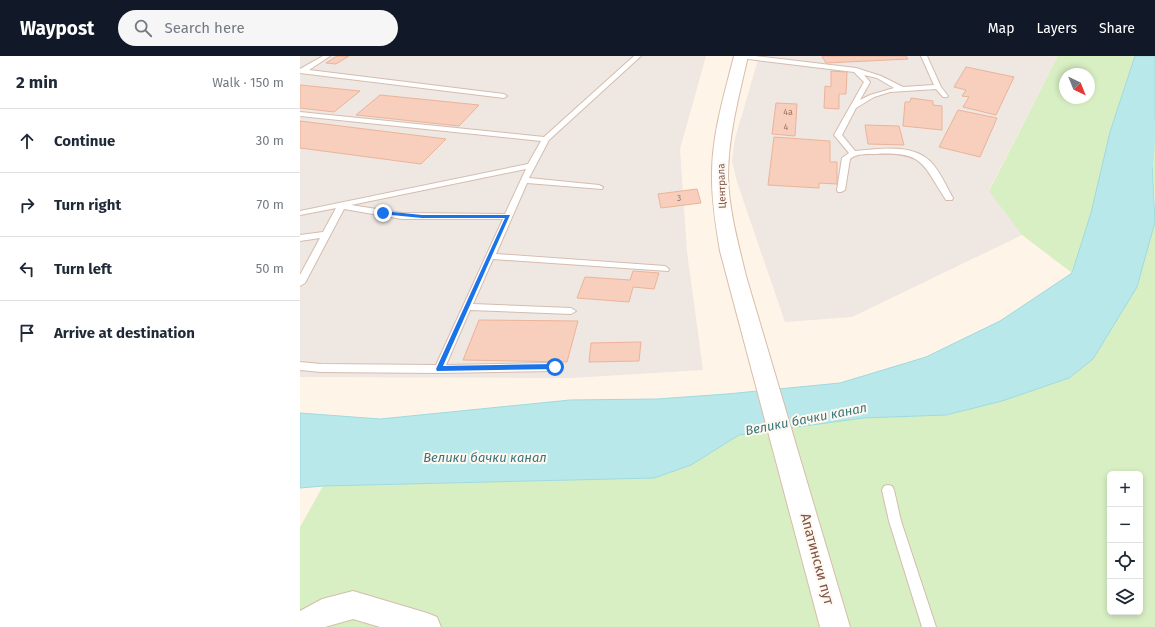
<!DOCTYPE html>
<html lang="en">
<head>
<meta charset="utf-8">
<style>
  body { margin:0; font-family:"Fira Sans",sans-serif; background:#f6f6f7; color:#1f2937 }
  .controls { position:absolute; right:12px; bottom:12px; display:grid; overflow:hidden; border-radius:6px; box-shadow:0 2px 6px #0003 }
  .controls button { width:36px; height:36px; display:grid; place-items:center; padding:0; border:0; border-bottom:1px solid #e0e1e3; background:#fff; color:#1f2937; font:20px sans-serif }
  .compass { position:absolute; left:759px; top:12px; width:36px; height:36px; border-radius:50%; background:#fff; box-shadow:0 2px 6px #0003; rotate:137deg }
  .stop { position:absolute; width:12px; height:12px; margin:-9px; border:3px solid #1a73e8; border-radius:50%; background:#fff }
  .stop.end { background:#1a73e8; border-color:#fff; box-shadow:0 1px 4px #0008 }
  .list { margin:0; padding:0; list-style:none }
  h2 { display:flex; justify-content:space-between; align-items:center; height:52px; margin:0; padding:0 16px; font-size:17px }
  h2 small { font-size:13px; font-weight:400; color:#747a83 }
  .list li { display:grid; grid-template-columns:26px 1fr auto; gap:12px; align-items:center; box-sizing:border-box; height:64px; padding:0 16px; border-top:1px solid #e0e1e3 }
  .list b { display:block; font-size:15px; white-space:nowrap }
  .list em { font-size:13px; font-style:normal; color:#747a83 }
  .icon { flex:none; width:22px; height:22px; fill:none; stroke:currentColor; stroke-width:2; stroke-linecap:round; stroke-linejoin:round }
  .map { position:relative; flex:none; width:855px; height:571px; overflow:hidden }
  header { display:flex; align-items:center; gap:24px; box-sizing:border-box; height:56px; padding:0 20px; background:#111827; color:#fff }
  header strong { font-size:19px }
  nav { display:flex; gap:22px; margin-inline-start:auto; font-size:14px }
  .search { width:280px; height:36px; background:#f6f6f7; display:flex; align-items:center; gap:10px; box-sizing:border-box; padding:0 14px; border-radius:22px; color:#747a83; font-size:15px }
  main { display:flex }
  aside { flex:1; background:#fff }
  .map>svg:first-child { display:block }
  .industrial { fill:#efe7e1 }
  .green { fill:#d8efc3; fill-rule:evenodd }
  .water { fill:#b9e8eb; stroke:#9edadf }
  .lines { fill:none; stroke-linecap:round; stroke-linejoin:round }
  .canal { fill:#b9e8eb; fill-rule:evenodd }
  .building { fill:#f7cfbc; stroke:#ecb39a }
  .lane-casing { stroke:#d5bcae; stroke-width:2 }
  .street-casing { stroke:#d5bcae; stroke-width:2 }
  .secondary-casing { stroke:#d9bcaa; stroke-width:2 }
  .lane { fill:#fff; fill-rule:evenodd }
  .street { fill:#fff; fill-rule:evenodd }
  .secondary { fill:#fff; fill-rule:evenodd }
  .route { fill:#1a73e8 }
  .labels { text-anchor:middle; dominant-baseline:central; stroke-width:4; stroke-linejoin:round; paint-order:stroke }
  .far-number-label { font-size:9px; fill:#9c7465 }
  .far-street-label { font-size:10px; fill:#7d5648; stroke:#fff8f0 }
  .water-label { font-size:13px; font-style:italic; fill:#36767b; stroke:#fff8f0 }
  .near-street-label { font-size:14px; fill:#7d5648; stroke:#fff8f0 }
</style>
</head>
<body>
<header>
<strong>Waypost</strong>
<div class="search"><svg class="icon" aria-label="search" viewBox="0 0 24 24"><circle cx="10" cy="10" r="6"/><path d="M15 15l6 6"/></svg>Search here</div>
<nav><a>Map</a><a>Layers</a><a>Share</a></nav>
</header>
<main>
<aside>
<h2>2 min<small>Walk · 150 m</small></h2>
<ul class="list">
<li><svg class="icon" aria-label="ahead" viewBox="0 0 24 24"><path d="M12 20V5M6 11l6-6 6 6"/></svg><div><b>Continue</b></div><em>30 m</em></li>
<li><svg class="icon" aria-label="right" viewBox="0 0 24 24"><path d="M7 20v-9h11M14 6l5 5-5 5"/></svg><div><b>Turn right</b></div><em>70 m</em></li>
<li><svg class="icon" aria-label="left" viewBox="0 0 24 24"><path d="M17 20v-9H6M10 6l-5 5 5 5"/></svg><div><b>Turn left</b></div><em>50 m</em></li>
<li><svg class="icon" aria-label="arrive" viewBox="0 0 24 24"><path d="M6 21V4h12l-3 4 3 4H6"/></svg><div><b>Arrive at destination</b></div></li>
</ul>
</aside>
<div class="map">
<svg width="855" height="571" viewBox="0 0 855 571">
  <rect width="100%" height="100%" fill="#fff4e8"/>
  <g class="industrial">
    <path d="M 0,0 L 406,0 L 380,93 L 387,196 L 403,314 L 271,322 L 0,321 Z"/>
    <path d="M 459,0 L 758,0 L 689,134 L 722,179 L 552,261 L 485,266 L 437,126 L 432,105 L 435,83 Z"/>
  </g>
  <g class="green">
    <path d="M 758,0 L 835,0 L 810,76 L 791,157 L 772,217 L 722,179 L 689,135 ZM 765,18 L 789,18 L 789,42 L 765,42 Z"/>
    <path d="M 855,64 L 855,142 L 851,84 Z"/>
    <path d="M 855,166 L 855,571 L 0,571 L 0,471 L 23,430 L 354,422 L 391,409 L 439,379 L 563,361 L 646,359 L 702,345 L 769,322 L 793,303 L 837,231 ZM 810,418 L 840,418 L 840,556 L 810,556 Z"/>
  </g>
  <path class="water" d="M 835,0 L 855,0 L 855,64 L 851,84 L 855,166 L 837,231 L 793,303 L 769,322 L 702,345 L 646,359 L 563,362 L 439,379 L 391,409 L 354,422 L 23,430 L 0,432 L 0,357 L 80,363 L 270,344 L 357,343 L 427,338 L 540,327 L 626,301 L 700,265 L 772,217 L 791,157 L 810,76 Z"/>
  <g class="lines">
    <path class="canal" d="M 855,63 C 855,79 855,108 850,121 L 844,122 L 838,121 L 835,117 L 847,68 L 849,65 Z"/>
  </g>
  <g class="building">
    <path d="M 37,0 L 49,0 L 36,8 L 26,7 Z"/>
    <path d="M 522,0 L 606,0 L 608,3 L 526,7 Z"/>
    <path d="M 666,11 L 714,21 L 696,59 L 663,51 L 669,41 L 662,40 L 666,34 L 654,31 Z"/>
    <path d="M 531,15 L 547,16 L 546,38 L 539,38 L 539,53 L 524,52 L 525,30 L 531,31 Z"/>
    <path d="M 0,29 L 60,35 L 34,56 L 0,52 Z"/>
    <path d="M 80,39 L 179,49 L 159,70 L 56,59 Z"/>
    <path d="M 611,42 L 633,45 L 633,49 L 642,50 L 642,74 L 603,70 L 605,46 L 610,46 Z"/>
    <path d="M 476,47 L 497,48 L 495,80 L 472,78 Z"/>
    <path d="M 658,54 L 697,62 L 680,101 L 639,91 Z"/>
    <path d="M 0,65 L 146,83 L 121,108 L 0,92 Z"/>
    <path d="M 565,69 L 599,70 L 604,89 L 568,88 Z"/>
    <path d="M 474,81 L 530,85 L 530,106 L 537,106 L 537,128 L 519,127 L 519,132 L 468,129 Z"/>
    <path d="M 397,133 L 401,147 L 361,152 L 358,138 Z"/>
    <path d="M 333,215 L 359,217 L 354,233 L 333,231 L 329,246 L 277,242 L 285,221 L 330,224 Z"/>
    <path d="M 179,264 L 278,265 L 267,306 L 163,304 Z"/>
    <path d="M 341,286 L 339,305 L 289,306 L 291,287 Z"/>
  </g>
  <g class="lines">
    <g class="lane-casing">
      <g id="lane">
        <path d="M 23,0 L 30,0 L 9,14 L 204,38 L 207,40 L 204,42 L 0,17 L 0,13 Z"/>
        <path d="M 334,0 L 341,0 L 249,84 L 229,122 L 299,129 L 303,131 L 302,133 L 227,127 L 196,198 L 365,210 L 369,213 L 368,215 L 193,203 L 173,248 L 271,252 L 276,255 L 271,258 L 170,254 L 146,309 L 255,307 L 259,308 L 260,311 L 259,314 L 255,315 L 139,317 L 21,316 L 0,314 L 0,306 L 21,308 L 136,309 L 203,163 L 102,163 L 44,153 L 5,227 L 0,230 L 0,219 L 20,182 L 0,185 L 0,179 L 23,176 L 36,152 L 0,159 L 0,155 L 228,108 L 241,85 L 0,60 L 0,56 L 244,81 ZM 226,113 L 205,158 L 102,157 L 51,149 Z"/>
        <path d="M 437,0 L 455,0 L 556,12 L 581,20 L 603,31 L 634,29 L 621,0 L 627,0 L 641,31 L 648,40 L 647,41 L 643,41 L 636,33 L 590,36 L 574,41 L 556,52 L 542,79 L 555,95 C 578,93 611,87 630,105 C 640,115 646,130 653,142 L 652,144 L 646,144 C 623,109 624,95 576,98 C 567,98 557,97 550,103 L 545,134 L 541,136 L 538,136 L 537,134 L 542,102 L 549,97 L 534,79 L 564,26 L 554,16 L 440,2 ZM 564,19 L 577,22 L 594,32 L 570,39 L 560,44 L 570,26 Z"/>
        <path d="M 588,429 L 592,430 L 594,434 L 601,465 L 636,571 L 622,571 L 589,465 L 582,434 L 584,430 Z"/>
      </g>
    </g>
    <g class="street-casing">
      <path id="street" d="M 53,535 L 127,557 L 137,561 L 141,571 L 80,571 L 53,563 L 25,571 L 0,571 L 0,555 L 22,543 Z"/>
    </g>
    <g class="secondary-casing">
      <path id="secondary" d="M 434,0 L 448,0 C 439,40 428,80 428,121 C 429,154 438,187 446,220 L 550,571 L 520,571 L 420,195 C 416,171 412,147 412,123 C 411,81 424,40 434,0 Z"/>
    </g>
    <use href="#lane" class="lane"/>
    <use href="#street" class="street"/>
    <use href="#secondary" class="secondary"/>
  </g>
  <path class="route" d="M 83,155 L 122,159 L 210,159 L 143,310 L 255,308 L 258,311 L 257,313 L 137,315 L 136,313 L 205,162 L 122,162 L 81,158 L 80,157 Z"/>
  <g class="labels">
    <g class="far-number-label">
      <text x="488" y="56">4a</text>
      <text x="486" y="71">4</text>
      <text x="379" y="142">3</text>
    </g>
    <g class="far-street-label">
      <text transform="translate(422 130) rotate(-92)">Централа</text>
    </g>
    <g class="water-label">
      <text transform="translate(506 363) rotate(-11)">Велики бачки канал</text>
      <text x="185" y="401">Велики бачки канал</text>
    </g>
    <g class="near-street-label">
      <text transform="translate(517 503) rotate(75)">Апатински пут</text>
    </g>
  </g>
</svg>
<div class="controls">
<button>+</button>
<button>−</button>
<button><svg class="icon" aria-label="locate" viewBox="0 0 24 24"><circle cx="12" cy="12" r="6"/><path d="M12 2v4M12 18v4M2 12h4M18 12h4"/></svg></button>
<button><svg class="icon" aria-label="layers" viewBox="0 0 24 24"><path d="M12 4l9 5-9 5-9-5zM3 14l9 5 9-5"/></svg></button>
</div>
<svg class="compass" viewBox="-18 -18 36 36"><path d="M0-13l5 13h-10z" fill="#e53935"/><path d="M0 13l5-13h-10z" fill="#747a83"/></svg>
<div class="stop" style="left:255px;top:311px"></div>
<div class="stop end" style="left:83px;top:157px"></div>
</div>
</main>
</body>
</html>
